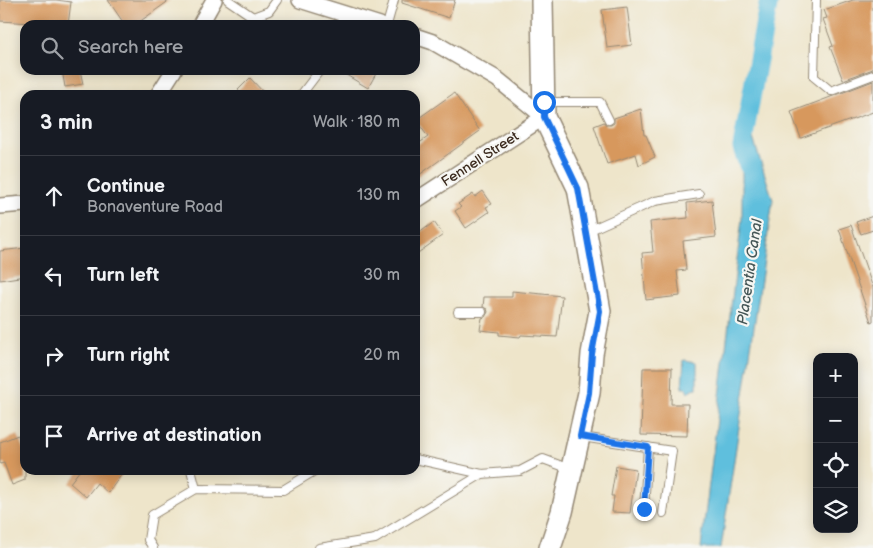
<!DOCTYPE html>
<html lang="en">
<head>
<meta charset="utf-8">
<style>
  body { margin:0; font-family:"Balsamiq Sans",sans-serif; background:#242831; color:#f1f3f6 }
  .controls { position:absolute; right:15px; bottom:15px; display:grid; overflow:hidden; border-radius:10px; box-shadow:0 2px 12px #0003 }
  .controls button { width:45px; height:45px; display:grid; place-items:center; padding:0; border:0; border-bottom:1px solid #363941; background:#171b24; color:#f1f3f6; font:25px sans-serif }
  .stop { position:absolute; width:15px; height:15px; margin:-11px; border:4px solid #1a73e8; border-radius:50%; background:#fff }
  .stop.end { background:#1a73e8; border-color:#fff; box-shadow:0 1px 5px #0008 }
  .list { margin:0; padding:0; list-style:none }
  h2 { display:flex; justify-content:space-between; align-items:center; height:65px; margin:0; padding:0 20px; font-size:21px }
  h2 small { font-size:16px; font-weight:400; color:#9ea1a6 }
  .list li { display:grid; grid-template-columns:32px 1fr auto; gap:15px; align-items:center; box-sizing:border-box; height:80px; padding:0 20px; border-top:1px solid #363941 }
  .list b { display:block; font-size:19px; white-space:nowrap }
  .list p { margin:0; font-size:16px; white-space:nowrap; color:#9ea1a6 }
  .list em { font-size:16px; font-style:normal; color:#9ea1a6 }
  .icon { flex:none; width:28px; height:28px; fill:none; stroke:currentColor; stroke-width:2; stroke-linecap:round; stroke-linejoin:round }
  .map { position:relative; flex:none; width:873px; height:548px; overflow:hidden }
  .search { position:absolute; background:#171b24; box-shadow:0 2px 12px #0003; left:20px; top:20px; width:400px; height:55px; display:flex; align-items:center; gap:12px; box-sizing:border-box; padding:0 18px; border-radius:15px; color:#9ea1a6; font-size:19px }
  .panel { position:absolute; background:#171b24; box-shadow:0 2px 12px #0003; left:20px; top:90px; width:400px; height:385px; border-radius:15px }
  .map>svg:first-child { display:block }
  .water { fill:#5ebfdd; stroke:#4c747e }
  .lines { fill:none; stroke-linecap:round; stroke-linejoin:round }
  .canal { stroke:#5ebfdd; stroke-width:19 }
  .building { fill:#d7985d }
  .lane-casing { stroke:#948874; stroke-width:10 }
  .street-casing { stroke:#948874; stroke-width:18 }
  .secondary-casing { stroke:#948874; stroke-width:24 }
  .lane { stroke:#fff; stroke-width:8 }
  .street { stroke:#fff; stroke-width:15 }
  .secondary { stroke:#fff; stroke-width:21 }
  .route { stroke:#1a73e8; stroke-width:6 }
  .labels { text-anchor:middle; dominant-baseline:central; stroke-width:4.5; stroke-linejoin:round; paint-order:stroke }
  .street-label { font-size:14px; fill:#3b2a1e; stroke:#f6f6f2 }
  .water-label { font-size:15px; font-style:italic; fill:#465757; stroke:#f6f6f2 }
</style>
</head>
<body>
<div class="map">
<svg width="873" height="548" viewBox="0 0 873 548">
  <rect width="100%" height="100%" fill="#f6f6f2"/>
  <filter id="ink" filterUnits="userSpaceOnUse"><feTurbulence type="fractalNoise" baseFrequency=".02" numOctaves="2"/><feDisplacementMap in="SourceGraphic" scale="10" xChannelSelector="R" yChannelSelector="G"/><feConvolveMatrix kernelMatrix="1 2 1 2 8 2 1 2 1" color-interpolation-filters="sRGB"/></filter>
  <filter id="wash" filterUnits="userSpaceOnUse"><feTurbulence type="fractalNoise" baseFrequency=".0096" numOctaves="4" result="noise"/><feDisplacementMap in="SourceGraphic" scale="20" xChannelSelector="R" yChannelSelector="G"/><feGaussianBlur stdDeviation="1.12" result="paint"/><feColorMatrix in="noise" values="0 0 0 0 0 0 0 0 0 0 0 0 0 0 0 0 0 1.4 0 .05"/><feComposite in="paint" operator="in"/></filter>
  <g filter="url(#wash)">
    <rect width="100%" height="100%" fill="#eee5ca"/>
    <g class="water">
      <path d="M 769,0 L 772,0 L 752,135 L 773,200 L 721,548 L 701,548 L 742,219 L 742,147 Z"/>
      <path d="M 684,360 L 697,362 L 697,388 L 692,389 L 688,393 L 686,388 L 682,388 Z"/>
    </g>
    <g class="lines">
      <path class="canal" d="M 748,165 L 742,147 L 769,0"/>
    </g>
    <g id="blocks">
      <g class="building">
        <path d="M 0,0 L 56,0 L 71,2 L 68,25 L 47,25 L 47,24 L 0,21 Z"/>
        <path d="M 108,0 L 170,0 L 135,25 L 125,25 Z"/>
        <path d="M 402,0 L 455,0 L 449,18 L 402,3 Z"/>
        <path d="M 853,0 L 873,0 L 873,69 L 843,80 L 830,47 L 833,46 L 823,19 L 827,18 L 824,10 Z"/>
        <path d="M 627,7 L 632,45 L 607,48 L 602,10 Z"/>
        <path d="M 62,70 L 80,70 L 83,84 L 65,87 Z"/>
        <path d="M 338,70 L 378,70 L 368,88 Z"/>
        <path d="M 250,78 L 266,95 L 233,95 Z"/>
        <path d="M 873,81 L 873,112 L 801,138 L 791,112 Z"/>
        <path d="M 454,93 L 480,131 L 415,178 L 415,146 L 428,137 L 416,120 Z"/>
        <path d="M 641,109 L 644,135 L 646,135 L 655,157 L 639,165 L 636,154 L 607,164 L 594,126 L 604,122 L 606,125 L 611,125 L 614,123 L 614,118 Z"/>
        <path d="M 483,191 L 492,204 L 486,207 L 489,212 L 466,228 L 455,211 L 461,207 L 458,204 L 473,194 L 475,197 Z"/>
        <path d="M 712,200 L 716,237 L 683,241 L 686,270 L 677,271 L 680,296 L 646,300 L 642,253 L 653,252 L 650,222 L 688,218 L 687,203 Z"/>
        <path d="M 873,216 L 873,230 L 861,234 L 856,222 Z"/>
        <path d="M 434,222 L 443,235 L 415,255 L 415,236 Z"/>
        <path d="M 851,225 L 873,288 L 873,321 L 871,322 L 839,229 Z"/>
        <path d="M 25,248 L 25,276 L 0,280 L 0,251 Z"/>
        <path d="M 512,291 L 562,296 L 557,337 L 521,335 L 520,337 L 499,335 L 499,332 L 480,330 L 482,318 L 485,317 L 488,312 L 487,309 L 483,307 L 484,297 L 512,297 Z"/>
        <path d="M 643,368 L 672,368 L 671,404 L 688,404 L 687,436 L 641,435 Z"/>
        <path d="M 18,435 L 25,453 L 25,480 L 12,485 L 4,463 L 0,464 L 0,442 Z"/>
        <path d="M 616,466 L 636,469 L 630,513 L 612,512 L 614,496 L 611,496 Z"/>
        <path d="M 80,470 L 125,470 L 108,493 L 97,483 L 86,497 L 70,483 Z"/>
      </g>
    </g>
  </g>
  <g filter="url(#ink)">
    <use href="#blocks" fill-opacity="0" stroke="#948874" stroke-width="1"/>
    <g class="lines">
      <g class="lane-casing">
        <g id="lane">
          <path d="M 228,0 L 253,17 L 269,11 L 277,0"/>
          <path d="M 816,0 L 814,77 L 831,91 L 873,75"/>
          <path d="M 387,25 L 394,0"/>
          <path d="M 301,95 L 320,70"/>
          <path d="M 545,102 L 600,102 L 609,120"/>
          <path d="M 588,231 L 655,201 L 699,194"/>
          <path d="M 458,312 L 482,312"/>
          <path d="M 582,437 L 672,451 L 663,513"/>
          <path d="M 415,459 L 482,474 L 520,471 L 543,459 L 570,469"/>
          <path d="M 191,470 L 196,489"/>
          <path d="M 644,509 L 648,447"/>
          <path d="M 153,548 L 148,540 L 152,515 L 196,489 L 283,490 L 316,470"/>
          <path d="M 319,548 L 375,539 L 482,474"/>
        </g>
      </g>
      <g class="street-casing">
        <g id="street">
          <path d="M 300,0 L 380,25"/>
          <path d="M 200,25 L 214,0"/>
          <path d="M 415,36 L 433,42 L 497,79 L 544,117 L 415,201"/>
          <path d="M 158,95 L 174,70"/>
          <path d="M 0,206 L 25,204"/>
        </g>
      </g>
      <g class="secondary-casing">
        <path id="secondary" d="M 542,0 L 544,117 L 578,188 L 600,311 L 592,354 L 589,393 L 562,512 L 550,548"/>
      </g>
      <use href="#lane" class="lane"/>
      <use href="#street" class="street"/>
      <use href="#secondary" class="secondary"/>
    </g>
  </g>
  <g class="lines" filter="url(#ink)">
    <path class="route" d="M 544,102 L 544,117 L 578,188 L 600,311 L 592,354 L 589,393 L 580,436 L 648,447 L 644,509"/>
  </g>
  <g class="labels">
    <g class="street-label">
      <text transform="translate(480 159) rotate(-33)">Fennell Street</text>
    </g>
    <g class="water-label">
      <text transform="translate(750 272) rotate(-82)">Placentia Canal</text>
    </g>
  </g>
</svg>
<div class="controls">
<button>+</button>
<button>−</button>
<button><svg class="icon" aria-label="locate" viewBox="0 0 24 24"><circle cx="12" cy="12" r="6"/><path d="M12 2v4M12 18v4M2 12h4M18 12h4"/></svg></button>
<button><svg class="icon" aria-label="layers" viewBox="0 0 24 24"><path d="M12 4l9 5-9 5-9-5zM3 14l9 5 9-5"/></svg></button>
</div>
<div class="stop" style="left:544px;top:102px"></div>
<div class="stop end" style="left:644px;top:509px"></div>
<div class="search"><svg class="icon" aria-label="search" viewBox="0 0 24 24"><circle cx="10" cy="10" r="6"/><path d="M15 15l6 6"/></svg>Search here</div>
<section class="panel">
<h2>3 min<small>Walk · 180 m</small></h2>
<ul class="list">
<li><svg class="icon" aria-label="ahead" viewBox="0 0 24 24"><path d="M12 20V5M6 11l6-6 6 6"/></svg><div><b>Continue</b><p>Bonaventure Road</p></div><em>130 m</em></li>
<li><svg class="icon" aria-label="left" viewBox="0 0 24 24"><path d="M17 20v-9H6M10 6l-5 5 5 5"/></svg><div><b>Turn left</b></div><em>30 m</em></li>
<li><svg class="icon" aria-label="right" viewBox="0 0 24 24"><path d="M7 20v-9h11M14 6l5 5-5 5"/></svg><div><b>Turn right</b></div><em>20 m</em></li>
<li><svg class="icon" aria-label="arrive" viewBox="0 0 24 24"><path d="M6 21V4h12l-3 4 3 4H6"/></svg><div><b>Arrive at destination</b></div></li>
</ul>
</section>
</div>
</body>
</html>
